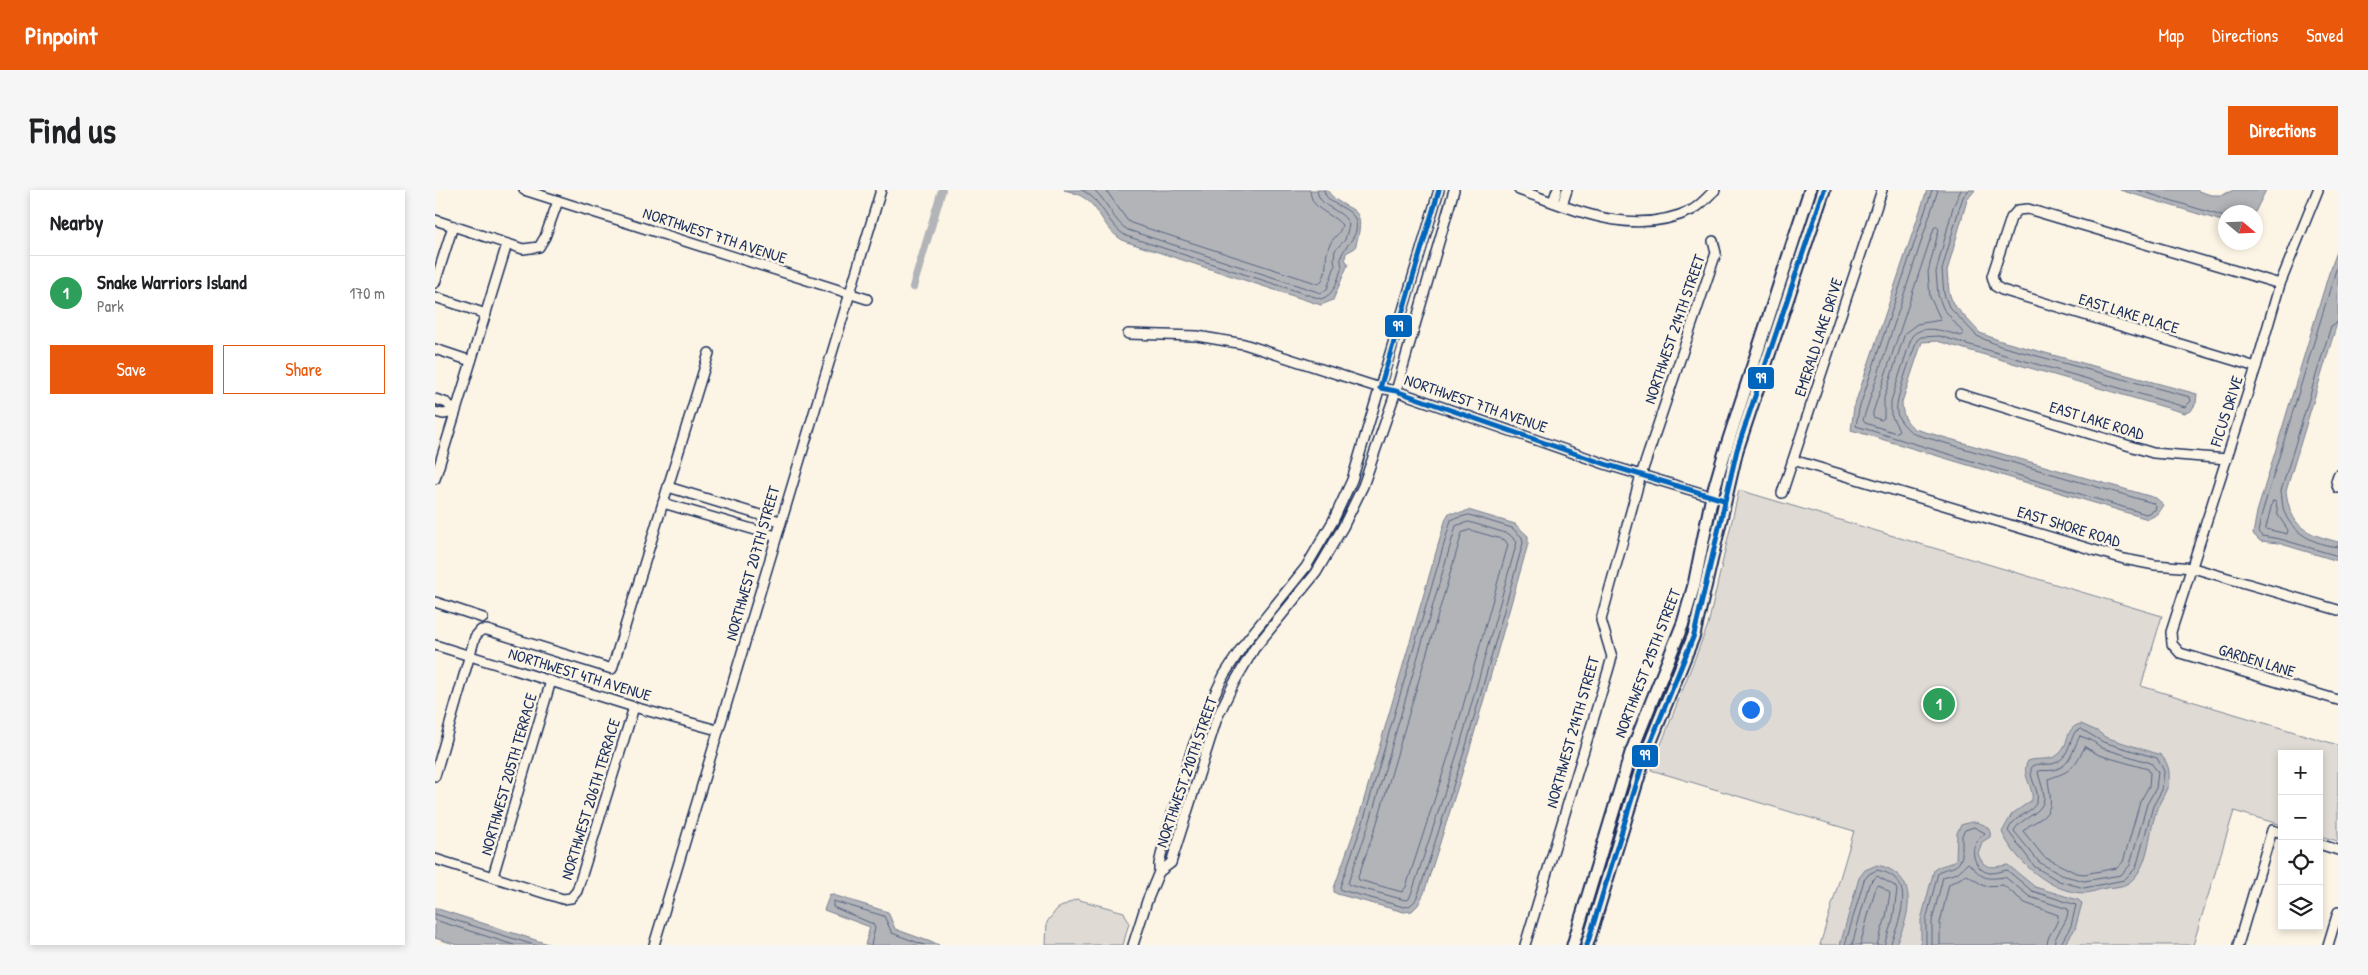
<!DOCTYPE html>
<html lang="en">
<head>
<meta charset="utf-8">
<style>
  body { margin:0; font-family:"Patrick Hand",sans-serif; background:#f6f6f6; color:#202124 }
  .controls { position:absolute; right:15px; bottom:15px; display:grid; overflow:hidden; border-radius:0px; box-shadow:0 2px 8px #0003 }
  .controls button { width:45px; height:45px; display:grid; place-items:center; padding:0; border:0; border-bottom:1px solid #e0e0e0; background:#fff; color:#202124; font:25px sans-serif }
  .compass { position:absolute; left:1783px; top:15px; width:45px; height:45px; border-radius:50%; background:#fff; box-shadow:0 2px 8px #0003; rotate:109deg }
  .you { position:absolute; left:1315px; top:519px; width:18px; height:18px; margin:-12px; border:4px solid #fff; border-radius:50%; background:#1a73e8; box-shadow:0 0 0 8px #1a73e833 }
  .badge { display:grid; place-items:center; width:32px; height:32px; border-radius:50%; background:#ea580c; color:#fff; font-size:16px; font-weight:700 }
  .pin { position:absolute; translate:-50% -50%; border:2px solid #fff; box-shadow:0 1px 5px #0006 }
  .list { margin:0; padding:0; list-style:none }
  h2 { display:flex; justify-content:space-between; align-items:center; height:65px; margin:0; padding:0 20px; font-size:21px }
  h2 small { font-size:16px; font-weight:400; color:#757577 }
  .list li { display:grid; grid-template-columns:32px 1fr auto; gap:15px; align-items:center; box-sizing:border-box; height:75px; padding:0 20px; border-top:1px solid #e0e0e0 }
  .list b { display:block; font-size:19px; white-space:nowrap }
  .list p { margin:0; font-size:16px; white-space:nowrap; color:#757577 }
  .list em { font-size:16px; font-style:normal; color:#757577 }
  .actions { display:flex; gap:10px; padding:15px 20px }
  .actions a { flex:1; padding:11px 0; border:1px solid #ea580c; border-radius:0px; text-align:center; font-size:18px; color:#ea580c }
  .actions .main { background:#ea580c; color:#fff }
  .icon { flex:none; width:28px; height:28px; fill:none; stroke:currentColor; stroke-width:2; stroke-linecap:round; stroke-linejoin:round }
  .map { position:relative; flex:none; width:1903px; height:755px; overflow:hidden; border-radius:0px }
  header { display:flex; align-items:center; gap:30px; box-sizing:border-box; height:70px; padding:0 25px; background:#ea580c; color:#fff }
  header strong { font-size:24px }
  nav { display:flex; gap:28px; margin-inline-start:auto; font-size:18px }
  .intro { display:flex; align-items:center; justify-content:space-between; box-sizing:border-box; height:120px; padding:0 30px }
  h1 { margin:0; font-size:35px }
  .button { padding:12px 22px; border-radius:0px; background:#ea580c; color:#fff; font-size:18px; font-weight:700 }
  main { display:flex; gap:30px; padding:0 30px }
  aside { flex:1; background:#fff; border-radius:0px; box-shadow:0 2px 8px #0003 }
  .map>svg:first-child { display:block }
  .green { fill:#dfdbd4; stroke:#7d8599 }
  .water { fill:#b2b4b8; stroke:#767f94 }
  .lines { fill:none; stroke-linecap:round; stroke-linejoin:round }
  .shore { stroke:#576482; stroke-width:1 }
  .canal { stroke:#b2b4b8; stroke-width:8 }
  .minor-casing { stroke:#1b2f5e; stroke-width:12 }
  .major-casing { stroke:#1b2f5e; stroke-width:15 }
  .minor { stroke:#fcf5e5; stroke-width:9 }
  .major { stroke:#fcf5e5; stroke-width:11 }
  .bus-1-casing { stroke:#fcf5e5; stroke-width:9 }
  .bus-1 { stroke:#0065bd; stroke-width:5 }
  .labels { text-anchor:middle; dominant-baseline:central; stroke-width:5; stroke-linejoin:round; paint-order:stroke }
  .street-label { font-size:16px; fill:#1b2f5e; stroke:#fcf5e5 }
  .line-badge { stroke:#fcf5e5; stroke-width:2 }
  .badge-label { font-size:14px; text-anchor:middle; font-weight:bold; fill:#fff }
</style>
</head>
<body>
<header>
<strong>Pinpoint</strong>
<nav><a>Map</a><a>Directions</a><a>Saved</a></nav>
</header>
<div class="intro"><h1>Find us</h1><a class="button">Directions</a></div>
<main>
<aside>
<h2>Nearby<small></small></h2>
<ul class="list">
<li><span class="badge" style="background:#2e9e5b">1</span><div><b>Snake Warriors Island</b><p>Park</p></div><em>170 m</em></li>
</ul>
<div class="actions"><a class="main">Save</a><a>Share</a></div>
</aside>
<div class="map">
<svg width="1903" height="755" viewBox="0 0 1903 755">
  <rect width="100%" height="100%" fill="#fcf5e5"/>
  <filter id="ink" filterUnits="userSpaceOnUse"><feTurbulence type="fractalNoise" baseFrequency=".02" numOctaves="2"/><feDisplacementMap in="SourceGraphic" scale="10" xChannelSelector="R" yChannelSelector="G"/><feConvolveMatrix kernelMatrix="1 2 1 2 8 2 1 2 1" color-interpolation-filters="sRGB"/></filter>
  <g filter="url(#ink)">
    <g class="green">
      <path d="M 1304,300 L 1727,426 L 1706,496 L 1903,555 L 1903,651 L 1884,646 L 1884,564 L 1847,564 L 1847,635 L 1799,621 L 1758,755 L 1385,755 L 1419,641 L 1216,580 L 1273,435 Z"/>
      <path d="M 641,709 L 689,722 L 694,733 L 688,755 L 611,755 L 612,732 L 622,719 Z"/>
    </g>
    <g class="water">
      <path d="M 629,0 L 892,0 C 911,27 935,8 920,58 L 911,63 L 910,69 L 913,74 L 898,110 L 886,115 L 689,51 C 661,35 668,8 629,0 Z"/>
      <path d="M 1492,0 L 1540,0 L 1532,10 L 1512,81 L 1514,102 L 1518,114 L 1545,143 L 1566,151 L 1762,204 L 1761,213 L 1756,221 L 1750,223 L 1502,151 L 1487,152 L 1467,212 C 1467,223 1470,232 1480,239 L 1721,308 L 1729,315 L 1723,324 L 1713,329 L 1416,240 L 1419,217 Z"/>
      <path d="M 1685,0 L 1760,0 L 1776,5 L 1787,5 L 1799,0 L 1831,0 L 1820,22 L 1790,22 L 1790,32 Z"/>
      <path d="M 1903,59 L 1903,130 L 1851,301 C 1856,338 1870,343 1903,352 L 1903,371 L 1843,353 L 1825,351 L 1818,344 L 1822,322 L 1894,83 Z"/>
      <path d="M 1033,320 L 1080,334 L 1093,346 L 1093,354 L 1035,558 L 989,703 L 983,715 L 977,721 L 969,722 L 902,704 L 899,702 L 899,698 L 923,630 L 1011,328 L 1014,323 L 1027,323 Z"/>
      <path d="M 1646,534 L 1662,541 L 1670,547 L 1726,565 C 1732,572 1735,579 1734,589 C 1733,600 1727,607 1723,617 C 1713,639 1716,674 1696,691 C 1689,697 1680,697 1671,698 C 1664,699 1657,703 1649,703 C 1616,703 1580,671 1567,642 L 1577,624 L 1597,610 C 1599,596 1585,584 1593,571 C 1604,567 1615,572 1624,564 C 1635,555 1629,537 1646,534 Z"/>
      <path d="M 1536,632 C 1545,632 1557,636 1555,647 L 1547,652 L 1543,663 C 1549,681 1557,677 1573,675 L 1600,697 L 1643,710 L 1647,713 L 1640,739 L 1629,755 L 1486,755 L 1486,730 L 1499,680 C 1506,674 1515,675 1521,670 L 1522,643 L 1526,635 Z"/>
      <path d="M 1442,675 C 1485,684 1476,726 1460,755 L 1405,755 L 1424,688 L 1430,680 Z"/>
      <path d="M 395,704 L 453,722 L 460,739 L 504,755 L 430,755 L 435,737 L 389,720 Z"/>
      <path d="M 0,718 L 116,755 L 22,755 L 0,748 Z"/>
    </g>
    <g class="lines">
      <g class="shore">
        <path d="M 647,0 C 668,10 672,35 691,46 L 886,109 C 900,105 903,89 907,76 C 900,58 928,50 920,29 C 914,15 891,16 889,0"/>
        <path d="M 659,0 C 673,11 678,32 693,40 L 886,103 L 892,99 L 900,76 L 899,69 L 900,60 L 910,50 L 914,35 C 909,18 884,20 882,0"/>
        <path d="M 671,0 L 692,30 L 696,33 L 884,94 C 895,83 888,69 894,56 C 898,47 905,45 907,35 C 896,22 876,21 875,0"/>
        <path d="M 1497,0 L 1424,219 L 1421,236 L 1711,324 L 1720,320 L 1721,316 L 1718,313 L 1479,244 C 1472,239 1464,231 1462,223 C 1459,211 1477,165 1482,150 L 1486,147 L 1504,146 L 1750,217 L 1756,211 L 1755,207 L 1565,156 L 1542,146 L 1514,117 L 1509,104 L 1507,80 L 1524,19 L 1528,7 L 1534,0"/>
        <path d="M 1503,0 L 1428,230 L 1430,233 L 1461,243 L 1464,240 L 1456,225 L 1456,211 L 1477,146 C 1489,133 1511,142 1526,146 L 1529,144 L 1508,118 L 1503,105 L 1501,82 L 1518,17 L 1526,0"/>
        <path d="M 1702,0 L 1790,27"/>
        <path d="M 1502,37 L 1504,39 L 1493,82 L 1495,107 L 1506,130 L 1482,134 L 1470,143 L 1449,208 L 1449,228 L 1446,230 L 1438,227 L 1438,222 L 1499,38 Z"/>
        <path d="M 1903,73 L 1827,323 L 1823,342 L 1827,346 L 1845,349 L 1903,366"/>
        <path d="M 1903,132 L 1896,136 L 1846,301 C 1847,307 1847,315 1849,321 C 1856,343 1881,355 1903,357"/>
        <path d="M 1838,311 L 1841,312 L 1843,325 L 1853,340 L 1852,344 L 1831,339 Z"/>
        <path d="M 1034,325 L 1077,338 L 1087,347 L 1088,353 L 1031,556 L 984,702 C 981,709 979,716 969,717 L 906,700 L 905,697 L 928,632 L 1016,330 Z"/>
        <path d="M 1034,332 L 1074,344 L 1082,352 L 1025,555 L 978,699 L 974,709 L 970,710 L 914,695 L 913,693 L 934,634 L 1021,336 Z"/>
        <path d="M 1035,340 L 1070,350 L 1073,355 L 1018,552 L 971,697 L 967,702 L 924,690 L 923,687 L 941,636 L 1027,343 Z"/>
        <path d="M 1646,539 L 1668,552 L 1722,568 L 1729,581 L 1727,600 L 1718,616 L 1701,678 L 1689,690 L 1649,698 L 1624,691 L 1600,677 L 1573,641 C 1578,625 1599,623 1602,611 C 1605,599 1592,587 1597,576 C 1603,573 1610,575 1617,574 C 1633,570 1633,555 1640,542 Z"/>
        <path d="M 1645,546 L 1656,550 L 1667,558 L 1716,573 L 1723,582 L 1721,598 L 1712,614 L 1695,675 L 1686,685 L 1649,691 L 1626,685 L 1604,672 L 1579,641 C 1586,626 1610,625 1609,605 C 1608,597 1604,589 1603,581 C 1608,580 1614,581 1619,580 C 1637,575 1637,560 1645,546 Z"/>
        <path d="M 1650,557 L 1664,565 L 1713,579 L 1715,583 L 1714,596 L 1705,612 L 1688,672 L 1682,678 L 1649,684 L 1641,683 L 1609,667 L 1588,641 C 1592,636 1599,633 1605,629 C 1621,619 1614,603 1613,589 C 1639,580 1637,579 1650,557 Z"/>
        <path d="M 0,724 L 99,755"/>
        <path d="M 0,730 L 79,755"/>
        <path d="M 436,755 L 440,738 L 438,734 L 398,717 L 398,711 L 449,726 L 457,743 L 489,755"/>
        <path d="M 1410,755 L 1429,690 L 1434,684 L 1442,680 C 1474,686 1470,712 1462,737 C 1460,743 1456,749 1456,755"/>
        <path d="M 1417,755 L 1434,694 L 1442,686 L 1460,696 L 1462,700 L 1458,729 L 1449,755"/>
        <path d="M 1425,755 L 1441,697 L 1444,695 L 1455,703 L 1451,727 L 1442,755"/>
        <path d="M 1491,755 L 1491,730 L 1503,683 C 1509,677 1518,680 1524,673 L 1527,666 L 1527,645 L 1530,640 L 1539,637 L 1550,643 C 1547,647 1542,649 1540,655 C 1535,665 1543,683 1556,683 C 1561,683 1567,681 1572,680 L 1597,701 L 1641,715 L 1636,736 L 1625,755"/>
        <path d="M 1497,755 L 1497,731 L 1508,687 L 1522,683 L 1533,673 C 1549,688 1547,690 1570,687 L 1595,707 L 1633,719 C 1634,733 1620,742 1619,755"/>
        <path d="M 1505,755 L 1505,733 L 1514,694 L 1532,685 L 1549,696 L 1568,695 L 1590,713 L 1623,725 C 1624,736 1612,743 1612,755"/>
      </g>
      <path class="canal" d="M 478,97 L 507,0"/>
      <g class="minor-casing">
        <g id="minor">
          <path d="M 89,0 L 432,109"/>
          <path d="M 1084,0 C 1141,20 1197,48 1257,20 C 1265,16 1273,6 1280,0"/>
          <path d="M 1883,0 L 1845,94 L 1821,177 L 1736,442 L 1737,454 L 1745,463 L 1903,510"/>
          <path d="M 1118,12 L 1122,0"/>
          <path d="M 1127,15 L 1132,0"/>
          <path d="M 0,30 L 18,36"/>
          <path d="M 0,93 L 18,36 L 88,59 L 104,57 L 110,47 L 123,11"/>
          <path d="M 0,107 L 51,124"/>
          <path d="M 693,144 L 762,146 L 809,154 L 945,198 L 961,201 L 1173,275 L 1289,310"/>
          <path d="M 0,159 L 36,171"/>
          <path d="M 1821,177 L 1567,100 L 1560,96 L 1557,86 L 1576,28 L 1583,20 L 1593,19 L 1845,94"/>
          <path d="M 1525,204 L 1718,263 L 1792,269"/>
          <path d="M 0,209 L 12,213 L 20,222"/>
          <path d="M 0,222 L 8,224 L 20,222"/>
          <path d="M 1358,270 L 1689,369 L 1720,375 L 1758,378 L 1903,420"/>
          <path d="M 1903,285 L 1901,291 L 1903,298"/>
          <path d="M 0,289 L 72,54"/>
          <path d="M 233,297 L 345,331"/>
          <path d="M 1347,303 L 1447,0"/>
          <path d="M 228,313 L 341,346"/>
          <path d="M 0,412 L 48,428"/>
          <path d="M 0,455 L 199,517 L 282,540"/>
          <path d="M 0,586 L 40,447 L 46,440 L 52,440 L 177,479 L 274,163"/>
          <path d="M 1884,654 L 1903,660"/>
          <path d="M 0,669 L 128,709 L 136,708 L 142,701 L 199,517"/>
          <path d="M 724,682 L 736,673 L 782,528 L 799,493 L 819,459 L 881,383 L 908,337 L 928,296 L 961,201 L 1019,0"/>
          <path d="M 58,686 L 116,491"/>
          <path d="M 219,755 L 446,0"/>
          <path d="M 698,755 L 712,711 L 724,682 L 724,674 L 730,648 L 756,562 L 772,520 L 789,485 L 809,454 L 871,377 L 898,331 L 917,290 L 1004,0"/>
          <path d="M 1090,755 L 1173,481 L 1177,467 L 1166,430 L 1206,285 L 1281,63 L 1278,51"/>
          <path d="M 1803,755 L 1837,640 L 1847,643"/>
          <path d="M 1893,755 L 1903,722"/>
        </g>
      </g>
      <g class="major-casing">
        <g id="major">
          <path d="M 1138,755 L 1196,563 L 1248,433 L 1259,395 L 1277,306 L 1291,258 L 1375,0"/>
          <path d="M 1152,755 L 1210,566 L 1259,445 L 1302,260 L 1389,0"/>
        </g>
      </g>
      <use href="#minor" class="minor"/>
      <use href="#major" class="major"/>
      <g class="bus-1-casing">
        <g id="bus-1">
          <path d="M 1004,0 L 945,198 L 961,201 L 1173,275 L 1289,310"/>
          <path d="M 1152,755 L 1210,566 L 1259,445 L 1302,260 L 1389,0"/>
        </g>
      </g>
      <use href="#bus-1" class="bus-1"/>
    </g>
  </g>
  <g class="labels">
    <g class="street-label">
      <text transform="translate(280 45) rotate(18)">NORTHWEST 7TH AVENUE</text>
      <text transform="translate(1694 123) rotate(17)">EAST LAKE PLACE</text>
      <text transform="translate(1239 139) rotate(-71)">NORTHWEST 214TH STREET</text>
      <text transform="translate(1383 147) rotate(-72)">EMERALD LAKE DRIVE</text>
      <text transform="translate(1041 213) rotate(19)">NORTHWEST 7TH AVENUE</text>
      <text transform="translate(1791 221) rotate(-72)">FICUS DRIVE</text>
      <text transform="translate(1662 230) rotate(17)">EAST LAKE ROAD</text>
      <text transform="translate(1634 336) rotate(17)">EAST SHORE ROAD</text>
      <text transform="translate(317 373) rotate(-74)">NORTHWEST 207TH STREET</text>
      <text transform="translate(1822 470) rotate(17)">GARDEN LANE</text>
      <text transform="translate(1212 473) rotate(-69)">NORTHWEST 215TH STREET</text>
      <text transform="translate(145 484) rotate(17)">NORTHWEST 4TH AVENUE</text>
      <text transform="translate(1137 542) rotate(-74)">NORTHWEST 214TH STREET</text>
      <text transform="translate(751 582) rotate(-71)">NORTHWEST 210TH STREET</text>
      <text transform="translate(73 584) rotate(-74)">NORTHWEST 205TH TERRACE</text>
      <text transform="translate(155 609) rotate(-73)">NORTHWEST 206TH TERRACE</text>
    </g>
  </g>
  <g class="line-badge">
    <rect x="949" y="124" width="29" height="24" rx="5" fill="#0065bd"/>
    <rect x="1312" y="176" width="28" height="24" rx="5" fill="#0065bd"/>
    <rect x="1196" y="554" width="28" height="24" rx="5" fill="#0065bd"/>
  </g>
  <g class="badge-label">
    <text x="963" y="141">99</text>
    <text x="1326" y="193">99</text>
    <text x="1210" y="570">99</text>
  </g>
</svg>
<div class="controls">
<button>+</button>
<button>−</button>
<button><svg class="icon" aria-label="locate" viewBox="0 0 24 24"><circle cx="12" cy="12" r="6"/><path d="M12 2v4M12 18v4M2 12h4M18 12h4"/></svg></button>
<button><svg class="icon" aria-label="layers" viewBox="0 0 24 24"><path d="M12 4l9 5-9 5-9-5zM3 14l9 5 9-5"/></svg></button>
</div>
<svg class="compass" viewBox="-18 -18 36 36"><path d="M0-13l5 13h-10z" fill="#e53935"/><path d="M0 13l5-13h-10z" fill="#757577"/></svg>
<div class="you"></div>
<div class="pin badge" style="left:1504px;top:514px;background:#2e9e5b">1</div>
</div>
</main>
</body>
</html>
